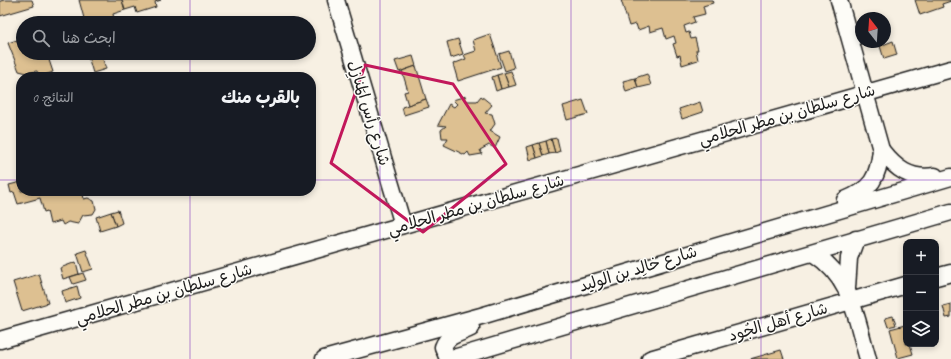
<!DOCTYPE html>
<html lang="ar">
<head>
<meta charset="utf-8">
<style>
  body { margin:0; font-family:Caveat,"Playpen Sans Arabic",sans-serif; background:#20242c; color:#f1f3f6; direction:rtl }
  .controls { position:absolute; right:12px; bottom:12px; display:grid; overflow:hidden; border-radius:8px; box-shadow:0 2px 6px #0003 }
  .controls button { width:36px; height:36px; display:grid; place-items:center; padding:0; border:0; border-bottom:1px solid #363941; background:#171b24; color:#f1f3f6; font:20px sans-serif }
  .compass { position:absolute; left:855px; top:12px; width:36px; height:36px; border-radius:50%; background:#171b24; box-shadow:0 2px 6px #0003; rotate:343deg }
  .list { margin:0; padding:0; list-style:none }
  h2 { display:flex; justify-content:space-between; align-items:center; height:52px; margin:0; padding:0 16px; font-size:17px }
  h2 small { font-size:13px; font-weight:400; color:#9ea1a6 }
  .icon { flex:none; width:22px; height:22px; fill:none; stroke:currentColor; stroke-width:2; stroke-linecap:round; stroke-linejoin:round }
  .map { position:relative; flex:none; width:951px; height:359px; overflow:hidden; direction:ltr }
  .search { position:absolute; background:#171b24; box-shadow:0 2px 6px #0003; left:16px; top:16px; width:300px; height:44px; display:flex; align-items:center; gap:10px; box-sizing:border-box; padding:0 14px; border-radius:22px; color:#9ea1a6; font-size:15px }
  .panel { position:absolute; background:#171b24; box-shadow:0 2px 6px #0003; left:16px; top:72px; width:300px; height:124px; border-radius:16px; direction:rtl }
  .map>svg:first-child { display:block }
  .building { fill:#ddc091; stroke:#1c1c1c }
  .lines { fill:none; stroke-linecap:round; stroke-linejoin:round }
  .minor-casing { stroke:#1c1c1c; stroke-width:19 }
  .minor { stroke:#fdfcf7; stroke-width:16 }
  .marked { fill:none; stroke:#c2185b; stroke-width:3; stroke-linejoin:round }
  .grid { fill:none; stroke:#7b2cbf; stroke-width:1; stroke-opacity:0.55 }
  .labels { text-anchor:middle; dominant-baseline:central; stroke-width:3; stroke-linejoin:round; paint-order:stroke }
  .street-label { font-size:16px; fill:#1c1c1c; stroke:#fdfcf7 }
</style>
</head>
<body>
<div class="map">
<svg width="951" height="359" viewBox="0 0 951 359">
  <rect width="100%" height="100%" fill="#f7f0e3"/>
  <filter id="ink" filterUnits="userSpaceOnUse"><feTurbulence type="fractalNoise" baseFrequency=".025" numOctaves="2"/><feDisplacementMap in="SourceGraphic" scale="8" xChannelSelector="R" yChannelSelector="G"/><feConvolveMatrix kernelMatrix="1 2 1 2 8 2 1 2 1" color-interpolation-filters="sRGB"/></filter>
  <g filter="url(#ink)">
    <g class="building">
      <path d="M 5,0 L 32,0 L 34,6 L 0,16 L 0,1 Z"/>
      <path d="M 79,0 L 122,0 L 125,10 L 113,14 L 114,19 L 100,23 L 93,23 L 92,20 L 85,22 Z"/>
      <path d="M 122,0 L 161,0 L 155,2 L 156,7 L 137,13 L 135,7 L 125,10 Z"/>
      <path d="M 621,0 L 712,0 L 713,3 L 703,6 L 705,14 L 693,17 L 695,22 L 684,26 L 686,33 L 689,32 L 691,39 L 695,38 L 698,50 L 696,50 L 698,60 L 682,65 L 680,55 L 677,56 L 673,44 L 676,43 L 674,36 L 666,39 L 663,28 L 650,32 L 649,26 L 638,30 L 636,24 L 629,26 Z"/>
      <path d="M 915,0 L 951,0 L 951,1 L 942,4 L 943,7 L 920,15 Z"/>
      <path d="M 23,33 L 23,53 L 60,53 L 61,56 L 49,60 L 53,72 L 39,77 L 37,71 L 27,73 L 19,71 L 8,43 L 23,38 L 21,34 Z"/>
      <path d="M 490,34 L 501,67 L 458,81 L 453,64 L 466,59 L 464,55 L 476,51 L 473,40 Z"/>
      <path d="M 458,39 L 463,54 L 451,58 L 447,42 Z"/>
      <path d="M 893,41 L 897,55 L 884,59 L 880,46 Z"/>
      <path d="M 509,51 L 514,68 L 505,71 L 499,54 Z"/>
      <path d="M 87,53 L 101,53 L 106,69 L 93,73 Z"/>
      <path d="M 413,56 L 416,66 L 399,72 L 395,61 Z"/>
      <path d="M 416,66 L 426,99 L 408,105 L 404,92 L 408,91 L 402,71 Z"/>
      <path d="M 511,71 L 516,85 L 509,87 L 504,73 Z"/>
      <path d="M 504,73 L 509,87 L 501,89 L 497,75 Z"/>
      <path d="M 647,74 L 651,85 L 638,88 L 635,78 Z"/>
      <path d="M 497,75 L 501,89 L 496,91 L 492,77 Z"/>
      <path d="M 635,78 L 638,88 L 626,92 L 623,81 Z"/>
      <path d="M 466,96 L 467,101 L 477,101 L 481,96 L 492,105 L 485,113 L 492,114 L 495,124 L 490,131 L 500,137 L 495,148 L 489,145 L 480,150 L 482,154 L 470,156 L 468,152 L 465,155 L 444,145 L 448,138 L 442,138 L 441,130 L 446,126 L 438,125 L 449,104 L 454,107 L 457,104 L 453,100 Z"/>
      <path d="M 426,99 L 429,107 L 404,115 L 402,107 Z"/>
      <path d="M 583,100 L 588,114 L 567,120 L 563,106 Z"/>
      <path d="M 700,102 L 703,112 L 682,119 L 679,109 Z"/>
      <path d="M 557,138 L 560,151 L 555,153 L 551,139 Z"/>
      <path d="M 551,139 L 555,153 L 549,154 L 546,141 Z"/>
      <path d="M 546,141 L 549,154 L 543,156 L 539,143 Z"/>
      <path d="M 539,143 L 543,156 L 537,158 L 533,145 Z"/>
      <path d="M 533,145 L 537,158 L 530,160 L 527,147 Z"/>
      <path d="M 21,182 L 21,191 L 93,191 L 83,194 L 84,199 L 88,198 L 94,201 L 96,209 L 93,214 L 83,215 L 78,224 L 68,222 L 63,225 L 61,221 L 50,224 L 47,211 L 44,212 L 40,198 L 18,204 L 14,192 L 11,193 L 9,185 Z"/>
      <path d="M 118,210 L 122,223 L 116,226 L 111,212 Z"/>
      <path d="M 111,212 L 116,226 L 100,231 L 96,217 Z"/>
      <path d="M 86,250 L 93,269 L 83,272 L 77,253 Z"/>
      <path d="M 76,262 L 79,274 L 63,279 L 60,268 Z"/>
      <path d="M 83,273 L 86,280 L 73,284 L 70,277 Z"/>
      <path d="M 39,274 L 48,303 L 22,311 L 13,282 Z"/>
      <path d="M 77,286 L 80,298 L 65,303 L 62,291 Z"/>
      <path d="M 951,304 L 951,317 L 946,318 L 943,306 Z"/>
      <path d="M 893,316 L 896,325 L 888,327 L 885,318 Z"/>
      <path d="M 905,325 L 906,344 L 910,344 L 913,354 L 898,358 L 890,329 Z"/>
      <path d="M 781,350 L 784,359 L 750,359 Z"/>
    </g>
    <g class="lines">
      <g class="minor-casing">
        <g id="minor">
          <path d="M 336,0 L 403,225"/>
          <path d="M 839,0 L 881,150 C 878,178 872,189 845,200"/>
          <path d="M 881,150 C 896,169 910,180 935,176"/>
          <path d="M 813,253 C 853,279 855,316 868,359"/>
          <path d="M 936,277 L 951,273"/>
          <path d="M 847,288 L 849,258 L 856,239"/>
          <path d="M 0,340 L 951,69"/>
          <path d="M 324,359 L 481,316 L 951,177"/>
          <path d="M 448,359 L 443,347 C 448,334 460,334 471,328"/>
          <path d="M 450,359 L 951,212"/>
          <path d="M 650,359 L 906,285"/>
        </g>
      </g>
      <use href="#minor" class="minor"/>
    </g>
  </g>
  <path class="marked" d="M 365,65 L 453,84 L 506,164 L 423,232 L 331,163 Z"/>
  <path class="grid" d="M 190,0 L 190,23M 380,0 L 380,359M 571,0 L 571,359M 761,0 L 761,359M 190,53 L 190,77M 0,180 L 21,180M 311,180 L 951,180M 190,191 L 190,359"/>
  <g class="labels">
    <g class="street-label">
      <text transform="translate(369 113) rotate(73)">شارع رأس المَنازِل</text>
      <text transform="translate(787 115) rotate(-16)">شارع سلطان بن مطر الحلامي</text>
      <text transform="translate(476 205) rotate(-16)">شارع سلطان بن مطر الحلامي</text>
      <text transform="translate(638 269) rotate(-17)">شارع خالِد بن الوليد</text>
      <text transform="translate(164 294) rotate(-16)">شارع سلطان بن مطر الحلامي</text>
      <text transform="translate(778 322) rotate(-16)">شارع أهل الجُود</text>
    </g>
  </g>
</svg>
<div class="controls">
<button>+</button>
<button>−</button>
<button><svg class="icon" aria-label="layers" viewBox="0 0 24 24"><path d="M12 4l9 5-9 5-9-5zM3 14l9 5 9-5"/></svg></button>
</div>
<svg class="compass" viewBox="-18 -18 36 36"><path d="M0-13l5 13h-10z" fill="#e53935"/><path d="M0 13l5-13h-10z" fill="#9ea1a6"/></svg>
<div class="search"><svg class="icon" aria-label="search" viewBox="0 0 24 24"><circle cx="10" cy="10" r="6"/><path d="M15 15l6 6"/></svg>ابحث هنا</div>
<section class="panel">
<h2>بالقرب منك<small>النتائج: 0</small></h2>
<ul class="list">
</ul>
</section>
</div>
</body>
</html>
